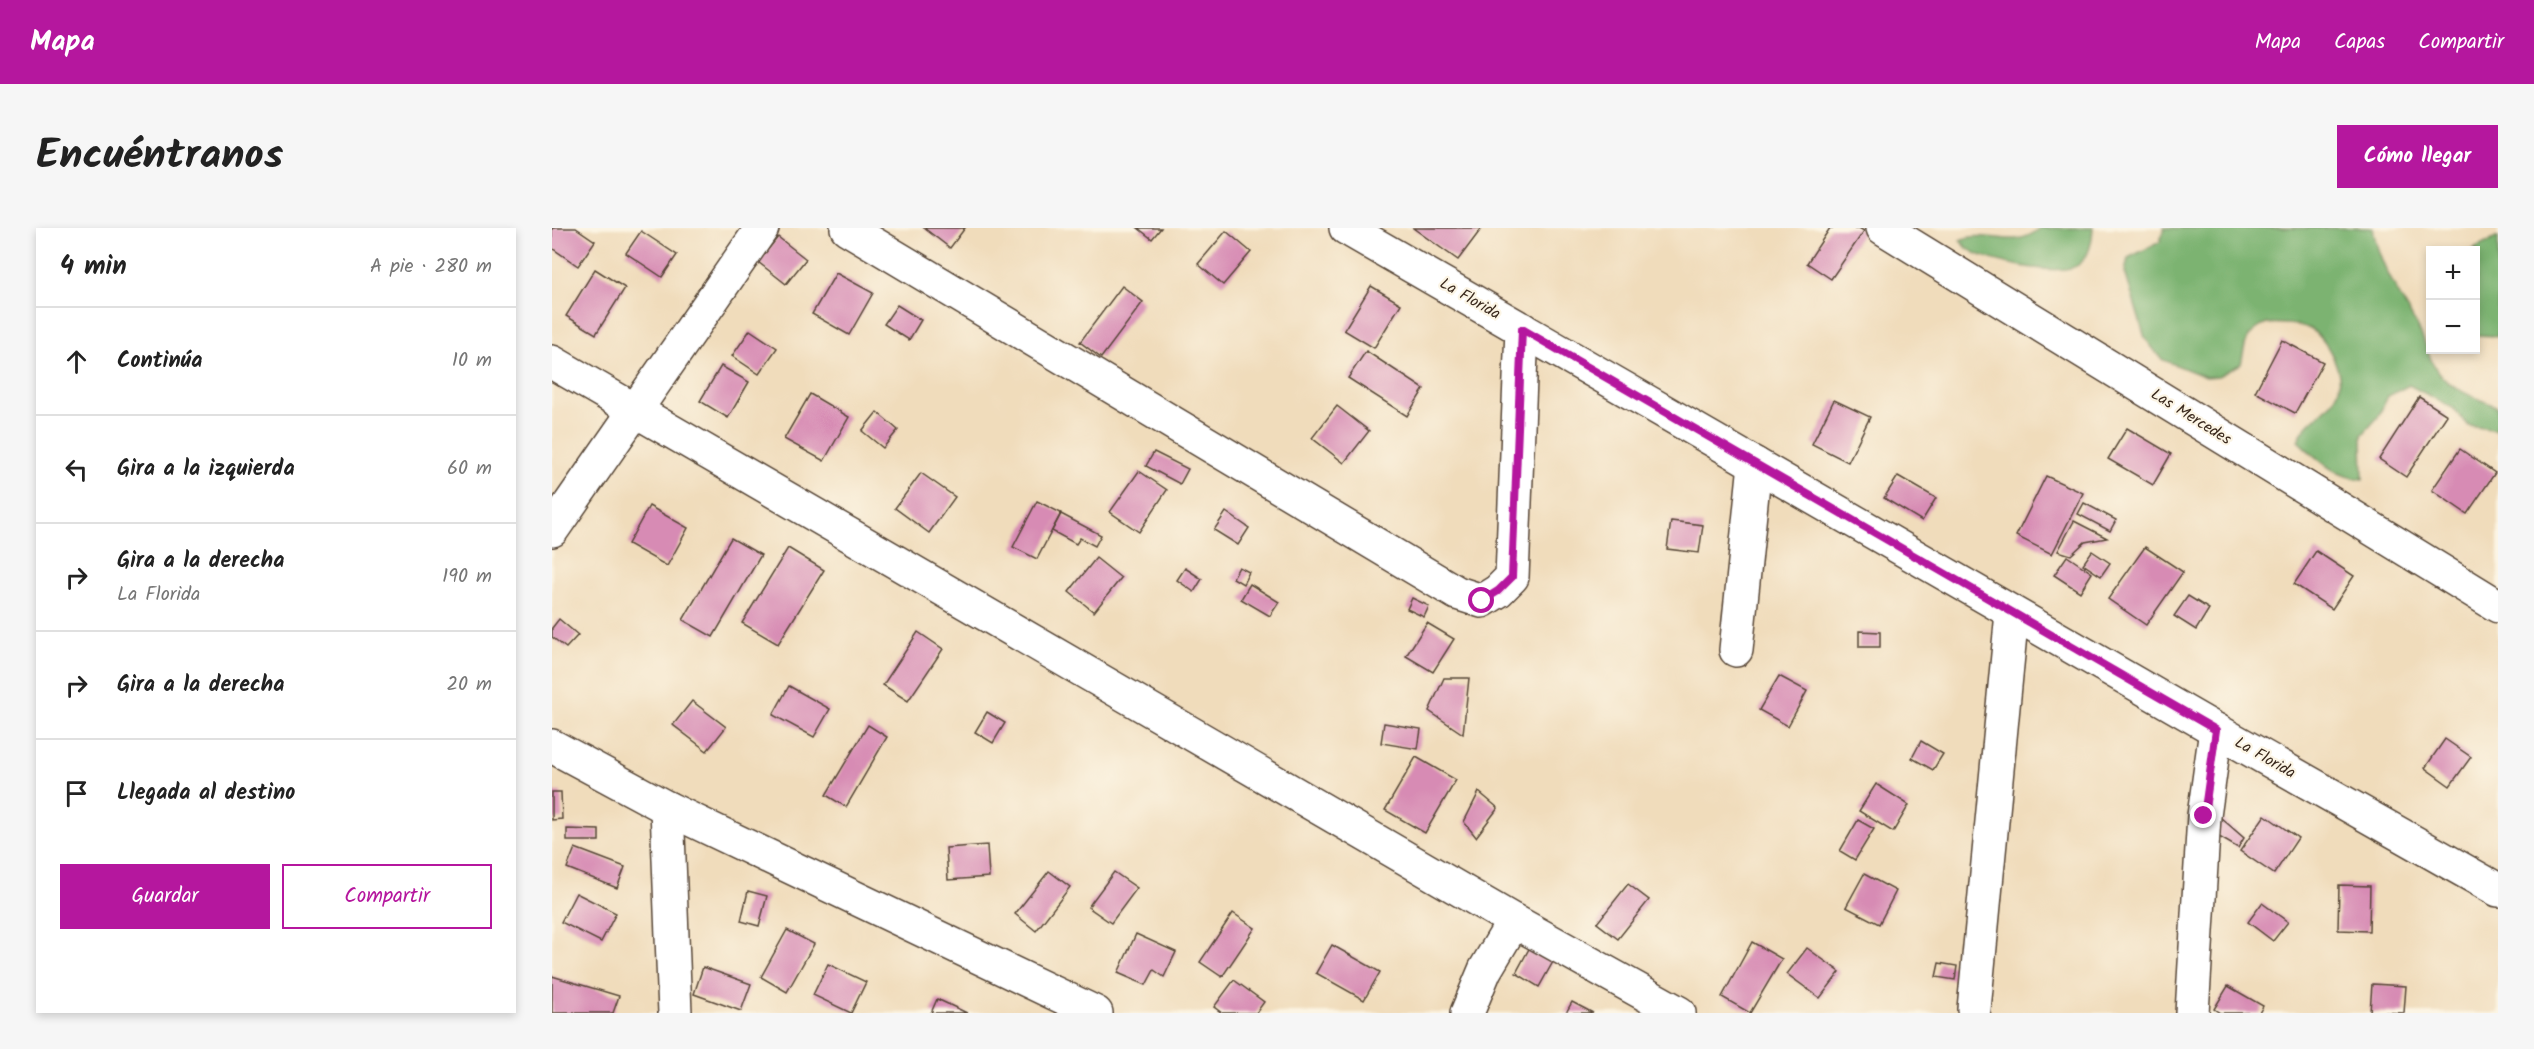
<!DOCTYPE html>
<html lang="es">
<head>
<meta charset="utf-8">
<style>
  body { margin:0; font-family:Kalam,sans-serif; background:#f6f6f6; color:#222 }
  .controls { position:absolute; right:18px; top:18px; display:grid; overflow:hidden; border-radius:0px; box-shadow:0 3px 9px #0003 }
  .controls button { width:54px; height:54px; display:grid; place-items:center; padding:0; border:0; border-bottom:2px solid #e0e0e0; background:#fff; color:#222; font:30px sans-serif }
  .stop { position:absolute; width:18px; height:18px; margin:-14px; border:4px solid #b5179e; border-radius:50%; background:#fff }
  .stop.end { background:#b5179e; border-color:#fff; box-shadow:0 2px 6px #0008 }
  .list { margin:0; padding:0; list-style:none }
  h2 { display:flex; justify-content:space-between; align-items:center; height:78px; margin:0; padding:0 24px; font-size:26px }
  h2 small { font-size:20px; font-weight:400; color:#767676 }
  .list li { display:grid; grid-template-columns:39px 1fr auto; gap:18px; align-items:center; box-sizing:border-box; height:108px; padding:0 24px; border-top:2px solid #e0e0e0 }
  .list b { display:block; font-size:22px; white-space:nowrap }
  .list p { margin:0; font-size:20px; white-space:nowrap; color:#767676 }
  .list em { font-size:20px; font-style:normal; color:#767676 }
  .actions { display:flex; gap:12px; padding:18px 24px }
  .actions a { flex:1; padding:14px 0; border:2px solid #b5179e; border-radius:0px; text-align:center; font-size:21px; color:#b5179e }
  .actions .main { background:#b5179e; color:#fff }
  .icon { flex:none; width:33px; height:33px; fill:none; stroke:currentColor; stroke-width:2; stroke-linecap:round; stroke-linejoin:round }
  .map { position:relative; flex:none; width:1946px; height:785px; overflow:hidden; border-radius:0px }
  header { display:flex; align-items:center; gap:36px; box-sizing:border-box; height:84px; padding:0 30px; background:#b5179e; color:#fff }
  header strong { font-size:28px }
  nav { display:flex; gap:33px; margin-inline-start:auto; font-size:21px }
  .intro { display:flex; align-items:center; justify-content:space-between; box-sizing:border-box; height:144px; padding:0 36px }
  h1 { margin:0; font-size:42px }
  .button { padding:15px 27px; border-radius:0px; background:#b5179e; color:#fff; font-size:21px; font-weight:700 }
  main { display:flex; gap:36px; padding:0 36px }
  aside { flex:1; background:#fff; border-radius:0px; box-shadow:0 3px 9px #0003 }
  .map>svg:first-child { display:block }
  .forest { fill:#7bb371; stroke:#5b6e48; stroke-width:1.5 }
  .building { fill:#d78bb4 }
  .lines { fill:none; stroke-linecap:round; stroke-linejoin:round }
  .street-casing { stroke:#564536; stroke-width:36 }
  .street { stroke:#fff; stroke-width:33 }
  .route { stroke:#b5179e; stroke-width:8 }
  .labels { text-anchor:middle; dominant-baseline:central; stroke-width:4.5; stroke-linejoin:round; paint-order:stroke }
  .street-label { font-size:16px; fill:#3b2a1e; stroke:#fcf5e5 }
</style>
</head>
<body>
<header>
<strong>Mapa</strong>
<nav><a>Mapa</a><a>Capas</a><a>Compartir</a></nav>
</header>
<div class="intro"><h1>Encuéntranos</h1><a class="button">Cómo llegar</a></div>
<main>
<aside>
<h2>4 min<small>A pie · 280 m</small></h2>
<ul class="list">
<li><svg class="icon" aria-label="ahead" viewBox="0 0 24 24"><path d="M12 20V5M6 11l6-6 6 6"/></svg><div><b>Continúa</b></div><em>10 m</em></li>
<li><svg class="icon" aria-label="left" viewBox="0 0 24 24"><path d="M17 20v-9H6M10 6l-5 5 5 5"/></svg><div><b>Gira a la izquierda</b></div><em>60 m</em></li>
<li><svg class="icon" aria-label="right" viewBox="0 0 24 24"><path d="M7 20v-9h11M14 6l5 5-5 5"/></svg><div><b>Gira a la derecha</b><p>La Florida</p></div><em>190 m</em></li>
<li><svg class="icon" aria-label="right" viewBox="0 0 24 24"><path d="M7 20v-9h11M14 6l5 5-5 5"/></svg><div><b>Gira a la derecha</b></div><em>20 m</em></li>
<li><svg class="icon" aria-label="arrive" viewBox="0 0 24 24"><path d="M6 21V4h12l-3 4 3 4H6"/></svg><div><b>Llegada al destino</b></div></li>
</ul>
<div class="actions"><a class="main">Guardar</a><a>Compartir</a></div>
</aside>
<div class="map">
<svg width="1946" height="785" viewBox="0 0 1946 785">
  <rect width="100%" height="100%" fill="#fcf5e5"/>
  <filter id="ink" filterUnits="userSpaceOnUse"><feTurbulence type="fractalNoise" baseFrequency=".0167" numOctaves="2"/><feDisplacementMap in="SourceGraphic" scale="12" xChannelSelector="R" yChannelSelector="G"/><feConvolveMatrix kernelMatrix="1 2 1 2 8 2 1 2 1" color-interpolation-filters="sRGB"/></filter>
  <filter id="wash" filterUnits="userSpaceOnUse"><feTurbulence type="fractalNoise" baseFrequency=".008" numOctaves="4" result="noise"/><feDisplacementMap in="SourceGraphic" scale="24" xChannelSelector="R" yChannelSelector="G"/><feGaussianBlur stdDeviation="1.35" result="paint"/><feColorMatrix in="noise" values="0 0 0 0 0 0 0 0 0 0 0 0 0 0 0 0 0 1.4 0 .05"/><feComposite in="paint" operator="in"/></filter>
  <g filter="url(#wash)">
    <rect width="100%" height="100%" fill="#f0dcbb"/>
    <g class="forest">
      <path d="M 1488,0 L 1541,0 C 1540,13 1538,29 1526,37 C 1508,49 1435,34 1418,22 C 1414,20 1411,15 1408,12 C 1436,0 1462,24 1488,0 Z"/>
      <path d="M 1612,0 L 1821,0 C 1827,39 1850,69 1868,104 C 1876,119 1877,135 1890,149 C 1905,164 1927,171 1946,179 L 1946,202 L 1917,198 L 1901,180 L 1857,157 L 1836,168 L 1826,189 L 1810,207 L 1811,251 C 1783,250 1766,231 1746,213 C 1753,192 1778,184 1786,164 C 1793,145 1774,108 1756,100 C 1748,96 1724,95 1715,96 C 1708,98 1700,104 1696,110 C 1692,116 1691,128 1689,136 L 1666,148 L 1654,149 L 1609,131 L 1593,110 L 1573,44 L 1576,30 L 1608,14 Z"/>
      <path d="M 1946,9 L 1946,108 L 1924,107 L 1924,22 L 1920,22 Z"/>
    </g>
    <g id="blocks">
      <g class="building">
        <path d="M 0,0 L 24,0 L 43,13 L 26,38 L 0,20 Z"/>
        <path d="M 372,0 L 413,0 L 398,20 Z"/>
        <path d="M 586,0 L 609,0 L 600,11 Z"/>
        <path d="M 861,0 L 930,0 L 906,32 Z"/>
        <path d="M 1278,0 L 1307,0 L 1312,3 L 1279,51 L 1255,35 Z"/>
        <path d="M 89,3 L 125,27 L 110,49 L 74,25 Z"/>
        <path d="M 674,3 L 699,24 L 671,57 L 646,36 Z"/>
        <path d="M 226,9 L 254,31 L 234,56 L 206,34 Z"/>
        <path d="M 43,41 L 73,60 L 44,106 L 14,88 Z"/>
        <path d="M 284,45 L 321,65 L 297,107 L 260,86 Z"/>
        <path d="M 570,58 L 591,74 L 549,130 L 528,114 Z"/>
        <path d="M 819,58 L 849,76 L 822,120 L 792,102 Z"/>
        <path d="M 345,77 L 369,92 L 357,112 L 332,96 Z"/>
        <path d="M 198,102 L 225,120 L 207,146 L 180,128 Z"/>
        <path d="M 1730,112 L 1771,134 L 1743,185 L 1703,164 Z"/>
        <path d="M 814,123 L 872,161 L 855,188 L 796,150 Z"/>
        <path d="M 169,138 L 197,154 L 176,190 L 148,173 Z"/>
        <path d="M 258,166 L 297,189 L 272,233 L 232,211 Z"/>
        <path d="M 1867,169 L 1895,187 L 1854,249 L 1827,231 Z"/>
        <path d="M 1282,172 L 1318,189 L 1296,234 L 1260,216 Z"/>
        <path d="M 785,178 L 817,203 L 792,235 L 760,210 Z"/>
        <path d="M 325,184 L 346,202 L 331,220 L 310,203 Z"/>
        <path d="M 1575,200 L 1619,226 L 1601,257 L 1556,231 Z"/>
        <path d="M 1908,221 L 1943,245 L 1915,286 L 1880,262 Z"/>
        <path d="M 602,224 L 636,241 L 628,256 L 594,238 Z"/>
        <path d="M 587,243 L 615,262 L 587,304 L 558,284 Z"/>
        <path d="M 369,245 L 403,269 L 377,305 L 343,280 Z"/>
        <path d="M 1346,248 L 1384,270 L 1370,293 L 1332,270 Z"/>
        <path d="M 1494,248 L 1531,265 L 1500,326 L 1464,308 Z"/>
        <path d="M 485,273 L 509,285 L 485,331 L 461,319 Z"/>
        <path d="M 1532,275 L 1564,292 L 1558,303 L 1526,286 Z"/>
        <path d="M 97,278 L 136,300 L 115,338 L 76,316 Z"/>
        <path d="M 674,284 L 697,300 L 686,317 L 662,302 Z"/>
        <path d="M 509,286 L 549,307 L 543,318 L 528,310 L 524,316 L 500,303 Z"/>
        <path d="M 1119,293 L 1151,297 L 1147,325 L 1115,321 Z"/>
        <path d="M 1522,293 L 1555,310 L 1533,314 L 1519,327 L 1506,323 Z"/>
        <path d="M 179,310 L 209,327 L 161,409 L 131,392 Z"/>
        <path d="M 1593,319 L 1631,344 L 1594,397 L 1556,371 Z"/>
        <path d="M 236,320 L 272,342 L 226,416 L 190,395 Z"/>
        <path d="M 1540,323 L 1558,335 L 1549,348 L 1531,336 Z"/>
        <path d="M 1764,323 L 1802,348 L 1780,381 L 1742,356 Z"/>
        <path d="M 1515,328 L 1540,345 L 1528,364 L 1502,347 Z"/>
        <path d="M 544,330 L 569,350 L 542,384 L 517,364 Z"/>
        <path d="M 687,339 L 697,344 L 691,356 L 681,350 Z"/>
        <path d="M 633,340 L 650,351 L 642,364 L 625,352 Z"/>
        <path d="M 698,356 L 727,374 L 718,388 L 689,371 Z"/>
        <path d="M 1636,368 L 1657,381 L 1644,402 L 1622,388 Z"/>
        <path d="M 860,370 L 877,378 L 872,389 L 855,381 Z"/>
        <path d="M 7,391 L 26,407 L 14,420 L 0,409 L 0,400 Z"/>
        <path d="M 875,395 L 902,411 L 881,444 L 854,428 Z"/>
        <path d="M 1307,403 L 1328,404 L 1328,419 L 1307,419 Z"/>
        <path d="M 366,404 L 391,421 L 356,473 L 331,457 Z"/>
        <path d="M 1227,448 L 1255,463 L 1236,498 L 1207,482 Z"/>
        <path d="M 892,450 L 917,450 L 911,506 L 877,483 Z"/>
        <path d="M 237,458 L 278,481 L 262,509 L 221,487 Z"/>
        <path d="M 140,473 L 174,499 L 155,523 L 121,497 Z"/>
        <path d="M 435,484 L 453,495 L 441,515 L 423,504 Z"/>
        <path d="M 832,495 L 869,501 L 866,521 L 829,515 Z"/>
        <path d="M 316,497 L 335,509 L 294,579 L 274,567 Z"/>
        <path d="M 1893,511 L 1919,529 L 1898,558 L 1873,540 Z"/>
        <path d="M 1369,513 L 1391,526 L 1381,542 L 1360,530 Z"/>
        <path d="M 864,529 L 904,552 L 873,605 L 833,582 Z"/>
        <path d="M 1324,556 L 1357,577 L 1341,604 L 1307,583 Z"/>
        <path d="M 0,564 L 9,564 L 10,591 L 0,592 Z"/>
        <path d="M 927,564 L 946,580 L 924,609 L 912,594 Z"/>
        <path d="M 1661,583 L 1692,610 L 1686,620 L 1662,606 Z"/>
        <path d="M 1713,587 L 1746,610 L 1722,646 L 1688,623 Z"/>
        <path d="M 1306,592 L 1322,601 L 1303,632 L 1288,623 Z"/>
        <path d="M 15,601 L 47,602 L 47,613 L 15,613 Z"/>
        <path d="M 435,617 L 437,649 L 396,652 L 394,620 Z"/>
        <path d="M 23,620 L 73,639 L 65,660 L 15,640 Z"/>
        <path d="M 497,643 L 518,659 L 484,703 L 463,686 Z"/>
        <path d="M 562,644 L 585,660 L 559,695 L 536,679 Z"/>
        <path d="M 1312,646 L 1344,663 L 1327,696 L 1294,679 Z"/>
        <path d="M 1076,656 L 1097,672 L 1066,711 L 1045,695 Z"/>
        <path d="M 1787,657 L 1818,658 L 1817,703 L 1786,702 Z"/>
        <path d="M 196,663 L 215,668 L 207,698 L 189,693 Z"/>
        <path d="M 24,665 L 64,685 L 49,714 L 9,694 Z"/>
        <path d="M 1710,675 L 1736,694 L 1721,713 L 1696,694 Z"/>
        <path d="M 681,685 L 703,700 L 670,749 L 648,734 Z"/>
        <path d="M 235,702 L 262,716 L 235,764 L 209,749 Z"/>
        <path d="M 584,706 L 624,724 L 612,749 L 602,742 L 594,757 L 566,745 Z"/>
        <path d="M 1200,714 L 1230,731 L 1198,785 L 1170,769 Z"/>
        <path d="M 780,717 L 828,744 L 812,772 L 764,745 Z"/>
        <path d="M 978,719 L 1002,732 L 987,759 L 964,745 Z"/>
        <path d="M 1255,720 L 1288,744 L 1268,770 L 1235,746 Z"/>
        <path d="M 1387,735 L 1405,738 L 1403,752 L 1384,749 Z"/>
        <path d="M 276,736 L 314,754 L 299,785 L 261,767 Z"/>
        <path d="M 151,739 L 199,756 L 189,783 L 142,766 Z"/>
        <path d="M 0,748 L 67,768 L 61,785 L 0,785 Z"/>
        <path d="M 682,752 L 712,774 L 704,785 L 670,785 L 662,779 Z"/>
        <path d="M 1820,756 L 1854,758 L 1852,785 L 1818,784 Z"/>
        <path d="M 1676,758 L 1711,778 L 1707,785 L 1668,785 L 1662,781 Z"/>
        <path d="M 385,771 L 415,785 L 379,785 Z"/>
        <path d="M 1020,774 L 1041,785 L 1014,785 Z"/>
      </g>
    </g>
  </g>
  <g filter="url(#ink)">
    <use href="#blocks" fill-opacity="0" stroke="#564536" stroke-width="1.5"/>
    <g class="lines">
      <g class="street-casing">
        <g id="street">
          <path d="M 295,0 L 905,365 L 930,373 L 946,363 L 960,349 L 970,101"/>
          <path d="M 794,0 L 1664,502 L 1946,662"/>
          <path d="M 1331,0 L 1946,378"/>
          <path d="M 0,134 L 962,693 L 1127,785"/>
          <path d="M 0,302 L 210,0"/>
          <path d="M 1184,422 L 1203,236"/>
          <path d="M 0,518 L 115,580 L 544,785"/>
          <path d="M 115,580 L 123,785"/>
          <path d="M 1422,781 L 1460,385"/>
          <path d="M 915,785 L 933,742 L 962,693"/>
          <path d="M 1640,785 L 1652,588 L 1664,502"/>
        </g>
      </g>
      <use href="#street" class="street"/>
    </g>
  </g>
  <g class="lines" filter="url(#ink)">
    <path class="route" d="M 930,373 L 946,363 L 960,349 L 970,101 L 1664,502 L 1652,588"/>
  </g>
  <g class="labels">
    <g class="street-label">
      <text transform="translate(918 71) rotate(30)">La Florida</text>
      <text transform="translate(1639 189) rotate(32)">Las Mercedes</text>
      <text transform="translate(1713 530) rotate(30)">La Florida</text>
    </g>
  </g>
</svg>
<div class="controls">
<button>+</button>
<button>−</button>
</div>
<div class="stop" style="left:930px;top:373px"></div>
<div class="stop end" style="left:1652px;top:588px"></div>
</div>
</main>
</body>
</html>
